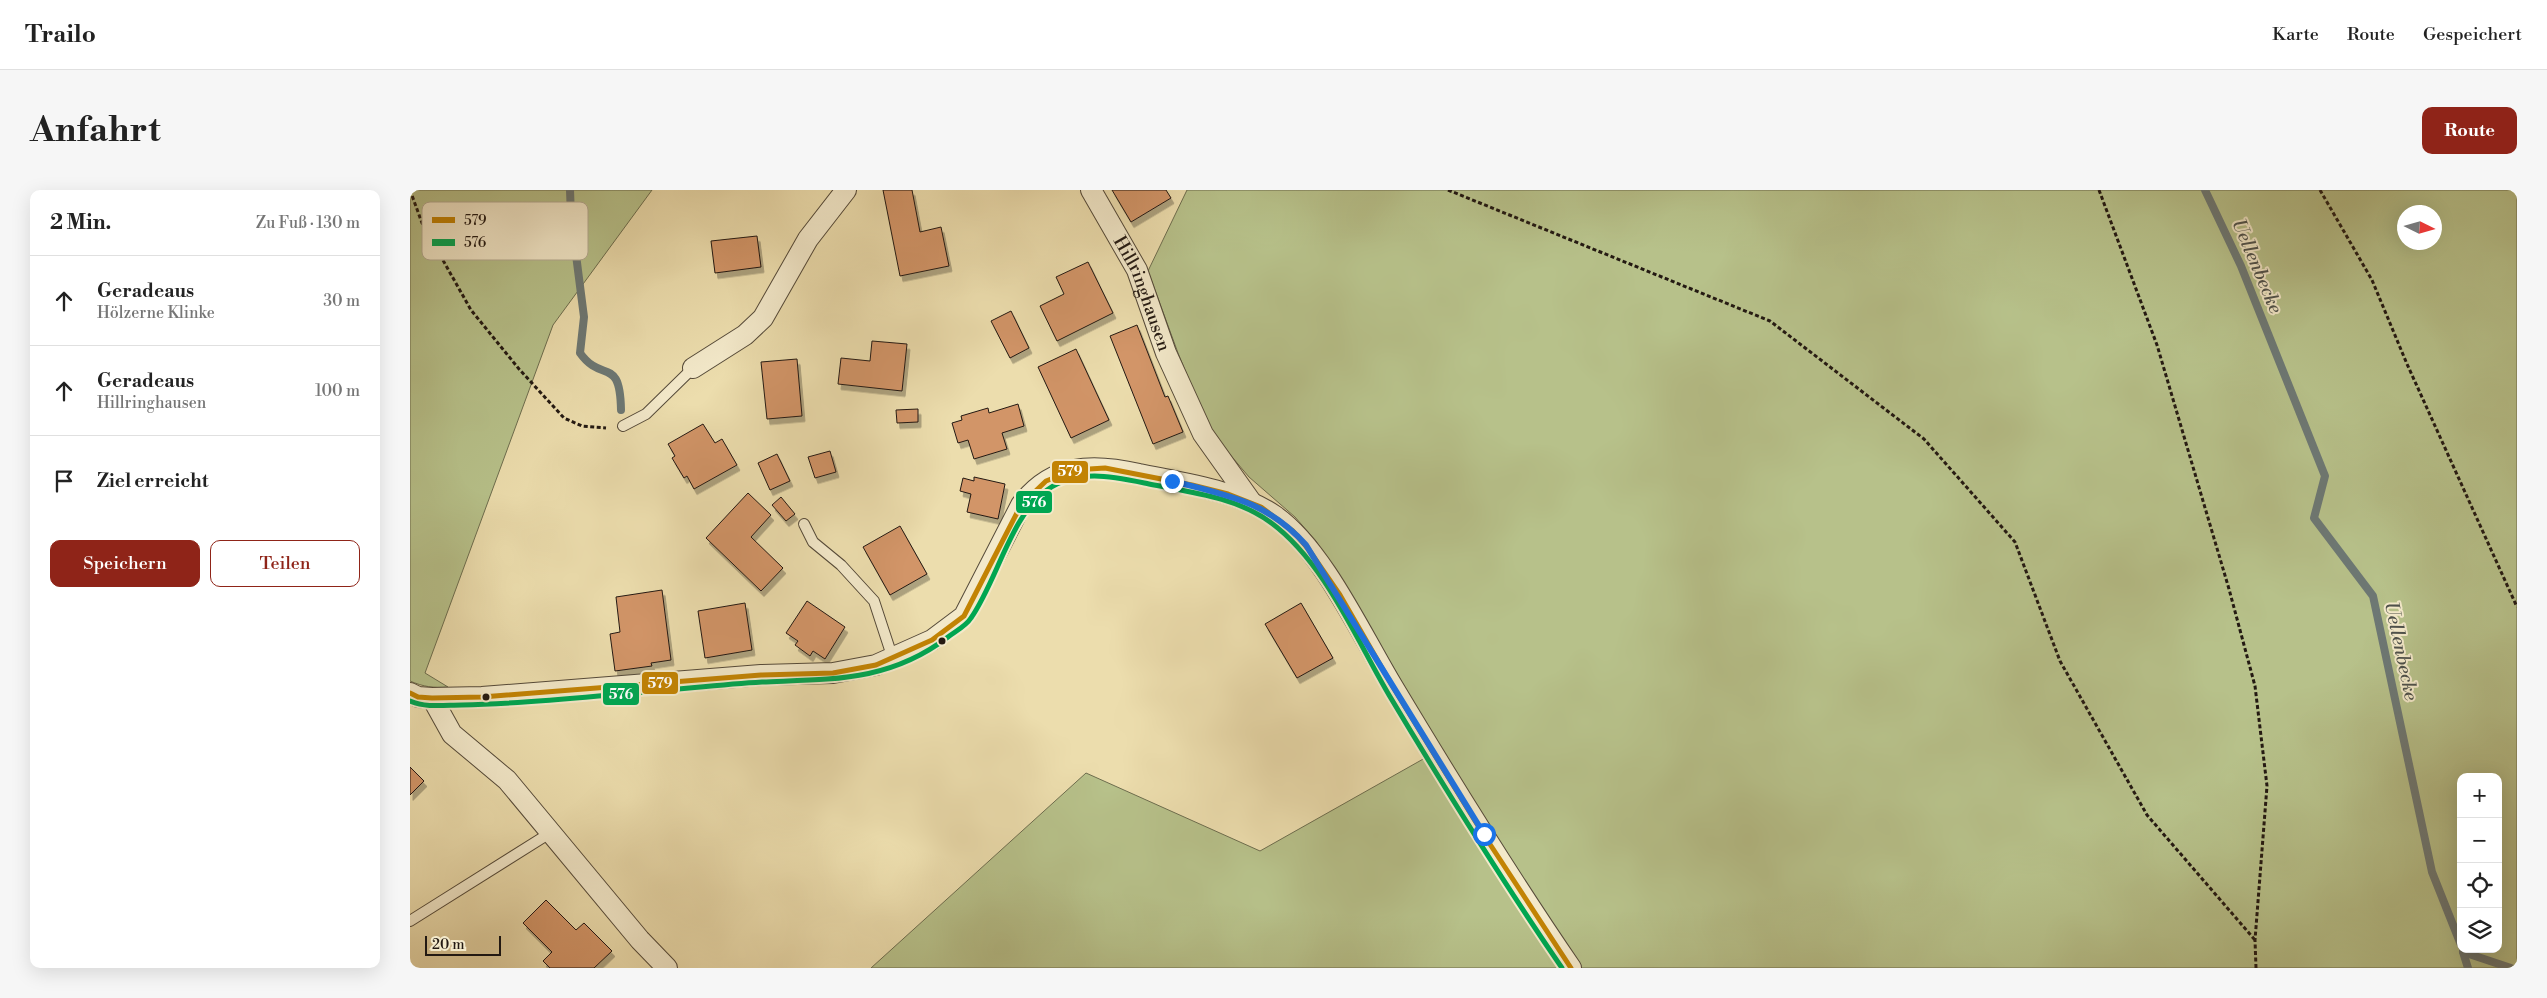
<!DOCTYPE html>
<html lang="de">
<head>
<meta charset="utf-8">
<style>
  body { margin:0; font-family:"Libre Bodoni",serif; background:#f6f6f6; color:#222 }
  .controls { position:absolute; right:15px; bottom:15px; display:grid; overflow:hidden; border-radius:10px; box-shadow:0 5px 20px #0002 }
  .controls button { width:45px; height:45px; display:grid; place-items:center; padding:0; border:0; border-bottom:1px solid #e0e0e0; background:#fff; color:#222; font:25px sans-serif }
  .compass { position:absolute; left:1987px; top:15px; width:45px; height:45px; border-radius:50%; background:#fff; box-shadow:0 5px 20px #0002; rotate:95deg }
  .scale { position:absolute; left:15px; bottom:12px; width:76px; box-sizing:border-box; padding-left:5px; border:2px solid #231912; border-top:0; font-size:14px; line-height:18px; white-space:nowrap; color:#231912; -webkit-text-stroke:4px #f3e9ca; paint-order:stroke }
  .stop { position:absolute; width:15px; height:15px; margin:-11px; border:4px solid #1a73e8; border-radius:50%; background:#fff }
  .stop.end { background:#1a73e8; border-color:#fff; box-shadow:0 1px 5px #0008 }
  .list { margin:0; padding:0; list-style:none }
  h2 { display:flex; justify-content:space-between; align-items:center; height:65px; margin:0; padding:0 20px; font-size:21px }
  h2 small { font-size:16px; font-weight:400; color:#767676 }
  .list li { display:grid; grid-template-columns:32px 1fr auto; gap:15px; align-items:center; box-sizing:border-box; height:90px; padding:0 20px; border-top:1px solid #e0e0e0 }
  .list b { display:block; font-size:19px; white-space:nowrap }
  .list p { margin:0; font-size:16px; white-space:nowrap; color:#767676 }
  .list em { font-size:16px; font-style:normal; color:#767676 }
  .actions { display:flex; gap:10px; padding:15px 20px }
  .actions a { flex:1; padding:11px 0; border:1px solid #8f2418; border-radius:10px; text-align:center; font-size:18px; color:#8f2418 }
  .actions .main { background:#8f2418; color:#fff }
  .icon { flex:none; width:28px; height:28px; fill:none; stroke:currentColor; stroke-width:2; stroke-linecap:round; stroke-linejoin:round }
  .map { position:relative; flex:none; width:2107px; height:778px; overflow:hidden; border-radius:10px }
  header { display:flex; align-items:center; gap:30px; box-sizing:border-box; height:70px; padding:0 25px; background:#fff; border-bottom:1px solid #e0e0e0 }
  header strong { font-size:24px }
  nav { display:flex; gap:28px; margin-inline-start:auto; font-size:18px }
  .intro { display:flex; align-items:center; justify-content:space-between; box-sizing:border-box; height:120px; padding:0 30px }
  h1 { margin:0; font-size:35px }
  .button { padding:12px 22px; border-radius:10px; background:#8f2418; color:#fff; font-size:18px; font-weight:700 }
  main { display:flex; gap:30px; padding:0 30px }
  aside { flex:1; background:#fff; border-radius:10px; box-shadow:0 5px 20px #0002 }
  .map>svg:first-child { display:block }
  .green { fill:#b7c18a; stroke:#6d6d4e; fill-rule:evenodd }
  .lines { fill:none; stroke-linecap:round; stroke-linejoin:round }
  .stream { stroke:#6d7874; stroke-width:8 }
  .building { fill:#d29567; stroke:#231912; filter:url(#shadow) }
  .lane-casing { stroke:#554a39; stroke-width:12 }
  .street-casing { stroke:#554a39; stroke-width:22 }
  .path { stroke:#231912; stroke-width:3; stroke-dasharray:4 2.5; stroke-linecap:butt }
  .lane { stroke:#f3e9ca; stroke-width:10 }
  .street { stroke:#f3e9ca; stroke-width:20 }
  .bus-1-casing { stroke:#f3e9ca; stroke-width:9 }
  .bus-2-casing { stroke:#f3e9ca; stroke-width:9 }
  .bus-1 { stroke:#c28304; stroke-width:5 }
  .bus-2 { stroke:#00a651; stroke-width:5 }
  .route { stroke:#1a73e8; stroke-width:6 }
  .bus-dot { fill:#231912; stroke:#f3e9ca; stroke-width:2 }
  .labels { text-anchor:middle; dominant-baseline:central; stroke-width:4; stroke-linejoin:round; paint-order:stroke }
  .street-label { font-size:18px; fill:#231912; stroke:#f3e9ca }
  .water-label { font-size:19px; font-style:italic; fill:#4e514b; stroke:#f3e9ca }
  .key { fill:#f3e9ca; stroke:#b5ab93; stroke-width:1 }
  .key-label { font-size:14px; fill:#231912 }
  .line-badge { stroke:#f3e9ca; stroke-width:2 }
  .badge-label { font-size:14px; text-anchor:middle; font-weight:bold; fill:#fff }
</style>
</head>
<body>
<header>
<strong>Trailo</strong>
<nav><a>Karte</a><a>Route</a><a>Gespeichert</a></nav>
</header>
<div class="intro"><h1>Anfahrt</h1><a class="button">Route</a></div>
<main>
<aside>
<h2>2 Min.<small>Zu Fuß · 130 m</small></h2>
<ul class="list">
<li><svg class="icon" aria-label="ahead" viewBox="0 0 24 24"><path d="M12 20V5M6 11l6-6 6 6"/></svg><div><b>Geradeaus</b><p>Hölzerne Klinke</p></div><em>30 m</em></li>
<li><svg class="icon" aria-label="ahead" viewBox="0 0 24 24"><path d="M12 20V5M6 11l6-6 6 6"/></svg><div><b>Geradeaus</b><p>Hillringhausen</p></div><em>100 m</em></li>
<li><svg class="icon" aria-label="arrive" viewBox="0 0 24 24"><path d="M6 21V4h12l-3 4 3 4H6"/></svg><div><b>Ziel erreicht</b></div></li>
</ul>
<div class="actions"><a class="main">Speichern</a><a>Teilen</a></div>
</aside>
<div class="map">
<svg width="2107" height="778" viewBox="0 0 2107 778">
  <defs>
    <filter id="shadow"><feDropShadow dx="3" dy="5.5" stdDeviation="0" flood-color="#0004"/></filter>
  </defs>
  <rect width="100%" height="100%" fill="#ecddad"/>
  <filter id="stains"><feTurbulence type="fractalNoise" baseFrequency=".004" numOctaves="4"/><feColorMatrix values="0 0 0 0 .2 0 0 0 0 .09 0 0 0 0 .02 0 0 0 .5 -.17"/></filter>
  <radialGradient id="worn" r=".72"><stop offset=".6" stop-color="#630" stop-opacity="0"/><stop offset="1" stop-color="#630" stop-opacity=".3"/></radialGradient>
  <g class="green">
    <path d="M 0,0 L 242,0 L 143,135 L 15,483 L 38,497 C 23,498 14,497 0,491 Z"/>
    <path d="M 777,0 L 2107,0 L 2107,778 L 1171,778 L 1132,722 L 1035,566 L 944,410 L 906,351 L 885,327 L 839,287 L 800,241 L 768,163 L 738,81 ZM 1994,22 L 2024,22 L 2024,52 L 1994,52 ZM 2051,587 L 2088,587 L 2088,759 L 2051,759 Z"/>
    <path d="M 1015,568 L 1117,731 L 1150,778 L 461,778 L 676,583 L 850,661 Z"/>
  </g>
  <g class="lines">
    <g class="stream">
      <path d="M 160,0 L 161,26 L 174,127 L 170,163 C 192,194 210,165 211,220"/>
      <path d="M 1795,0 L 1831,76 L 1915,286 L 1904,328 L 1963,406 L 2022,682 L 2051,755"/>
      <path d="M 2053,759 L 2053,762 L 2101,778"/>
      <path d="M 2053,762 L 2058,778"/>
    </g>
  </g>
  <g class="building">
    <path d="M 473,0 L 502,0 L 510,42 L 531,37 L 539,76 L 490,86 Z"/>
    <path d="M 702,0 L 756,0 L 761,8 L 721,32 Z"/>
    <path d="M 347,46 L 351,77 L 305,83 L 301,51 Z"/>
    <path d="M 678,72 L 703,123 L 647,151 L 630,116 L 654,104 L 646,87 Z"/>
    <path d="M 601,121 L 619,158 L 600,168 L 581,131 Z"/>
    <path d="M 727,135 L 755,207 L 758,206 L 773,242 L 743,254 L 700,146 Z"/>
    <path d="M 462,151 L 497,154 L 492,201 L 428,194 L 431,168 L 460,171 Z"/>
    <path d="M 666,159 L 699,230 L 661,248 L 628,177 Z"/>
    <path d="M 387,169 L 392,226 L 357,229 L 351,172 Z"/>
    <path d="M 608,214 L 614,236 L 592,243 L 597,259 L 564,269 L 558,250 L 548,253 L 542,233 L 552,230 L 551,226 L 578,218 L 579,223 Z"/>
    <path d="M 508,219 L 508,232 L 487,233 L 486,220 Z"/>
    <path d="M 293,234 L 305,253 L 312,249 L 327,275 L 284,299 L 277,286 L 274,288 L 262,268 L 265,266 L 258,254 Z"/>
    <path d="M 420,261 L 426,282 L 405,288 L 398,267 Z"/>
    <path d="M 367,264 L 380,291 L 360,300 L 348,273 Z"/>
    <path d="M 564,287 L 595,294 L 588,329 L 557,322 L 561,304 L 550,301 L 553,288 L 564,291 Z"/>
    <path d="M 338,303 L 361,325 L 341,347 L 373,378 L 351,401 L 296,348 Z"/>
    <path d="M 371,307 L 385,324 L 376,331 L 362,315 Z"/>
    <path d="M 490,336 L 517,384 L 480,405 L 453,357 Z"/>
    <path d="M 252,400 L 261,470 L 241,473 L 242,476 L 205,481 L 200,444 L 210,442 L 206,407 Z"/>
    <path d="M 397,411 L 435,437 L 415,469 L 403,461 L 400,466 L 385,455 L 388,451 L 376,443 Z"/>
    <path d="M 335,413 L 342,460 L 295,468 L 288,421 Z"/>
    <path d="M 891,413 L 923,468 L 887,488 L 855,434 Z"/>
    <path d="M 0,577 L 14,591 L 0,605 Z"/>
    <path d="M 136,710 L 166,740 L 174,733 L 202,761 L 184,778 L 140,778 L 133,771 L 142,762 L 113,733 Z"/>
  </g>
  <g class="lines">
    <g class="lane-casing">
      <g id="lane">
        <path d="M 213,236 L 236,224 L 283,178"/>
        <path d="M 394,334 L 403,352 L 431,375 L 464,411 L 483,469"/>
        <path d="M 0,731 L 140,643"/>
      </g>
    </g>
    <g class="street-casing">
      <g id="street">
        <path id="s1" d="M 681,0 L 727,80 L 756,163 L 793,244 L 842,313"/>
        <path d="M 283,178 L 335,145 L 353,128 L 398,49 L 436,0"/>
        <path d="M 0,503 L 8,507 L 22,508 L 72,507 L 351,485 L 423,483 L 466,475 L 522,450 L 554,426 L 611,315 C 642,274 682,273 729,284 C 772,293 830,301 865,326 C 913,360 952,446 983,497 C 1040,592 1098,686 1161,778"/>
        <path d="M 22,508 L 42,544 L 97,590 L 230,750 L 257,778"/>
      </g>
    </g>
    <g class="path">
      <path d="M 0,0 L 12,33 L 61,120 L 109,179 L 154,228 L 172,236 L 196,238"/>
      <path d="M 1038,0 L 1360,131 L 1514,249 L 1605,352 L 1650,471 L 1737,625 L 1845,750"/>
      <path d="M 1689,0 L 1747,155 L 1819,399 L 1845,496 L 1857,596 L 1845,750 L 1846,778"/>
      <path d="M 1910,0 L 1962,90 L 1997,174 L 2107,417"/>
    </g>
    <use href="#lane" class="lane"/>
    <use href="#street" class="street"/>
    <g class="bus-1-casing">
      <path id="bus-1" d="M 0,503 L 8,507 L 22,508 L 72,507 L 351,485 L 423,483 L 466,475 L 522,450 L 554,426 L 611,315 L 636,291 L 664,280 L 695,278 L 782,295 L 818,304 L 851,317 L 883,341 L 899,360 L 930,405 L 983,497 L 1070,639 L 1161,778"/>
    </g>
    <g class="bus-2-casing">
      <path id="bus-2" d="M 0,511 C 16,518 35,515 52,515 C 117,514 182,506 247,501 C 282,498 317,494 352,492 C 422,489 479,492 538,447 C 546,441 556,436 561,428 C 587,391 601,325 637,300 C 668,278 705,287 739,294 C 779,302 826,307 860,332 C 914,371 946,449 979,505 C 1034,597 1091,689 1152,778"/>
    </g>
    <use href="#bus-1" class="bus-1"/>
    <use href="#bus-2" class="bus-2"/>
  </g>
  <g class="lines">
    <path class="route" d="M 762,291 C 816,305 857,311 896,355 L 1074,644"/>
  </g>
  <g class="bus-dot">
    <circle cx="532" cy="451" r="4.5"/>
    <circle cx="76" cy="507" r="4.5"/>
  </g>
  <g class="labels">
    <g class="street-label">
      <text stroke="none"><textPath href="#s1" startOffset="116">Hillringhausen</textPath></text>
    </g>
    <g class="water-label">
      <text transform="translate(1847 76) rotate(67)">Uellenbecke</text>
      <text transform="translate(1991 461) rotate(78)">Uellenbecke</text>
    </g>
  </g>
  <rect x="12" y="12" width="166" height="58" rx="8" class="key"/>
  <rect x="22" y="27" width="23" height="6" fill="#c28304"/>
  <rect x="22" y="49" width="23" height="7" fill="#00a651"/>
  <g class="key-label">
    <text x="54" y="35">579</text>
    <text x="54" y="57">576</text>
  </g>
  <g class="line-badge">
    <rect x="641" y="270" width="38" height="24" rx="5" fill="#c28304"/>
    <rect x="605" y="300" width="38" height="24" rx="5" fill="#00a651"/>
    <rect x="231" y="481" width="38" height="24" rx="5" fill="#c28304"/>
    <rect x="192" y="492" width="38" height="24" rx="5" fill="#00a651"/>
  </g>
  <g class="badge-label">
    <text x="660" y="286">579</text>
    <text x="624" y="317">576</text>
    <text x="250" y="498">579</text>
    <text x="211" y="509">576</text>
  </g>
  <rect width="100%" height="100%" filter="url(#stains)"/>
  <rect width="100%" height="100%" fill="url(#worn)"/>
</svg>
<div class="controls">
<button>+</button>
<button>−</button>
<button><svg class="icon" aria-label="locate" viewBox="0 0 24 24"><circle cx="12" cy="12" r="6"/><path d="M12 2v4M12 18v4M2 12h4M18 12h4"/></svg></button>
<button><svg class="icon" aria-label="layers" viewBox="0 0 24 24"><path d="M12 4l9 5-9 5-9-5zM3 14l9 5 9-5"/></svg></button>
</div>
<svg class="compass" viewBox="-18 -18 36 36"><path d="M0-13l5 13h-10z" fill="#e53935"/><path d="M0 13l5-13h-10z" fill="#767676"/></svg>
<div class="scale">20 m</div>
<div class="stop" style="left:1074px;top:644px"></div>
<div class="stop end" style="left:762px;top:291px"></div>
</div>
</main>
</body>
</html>
